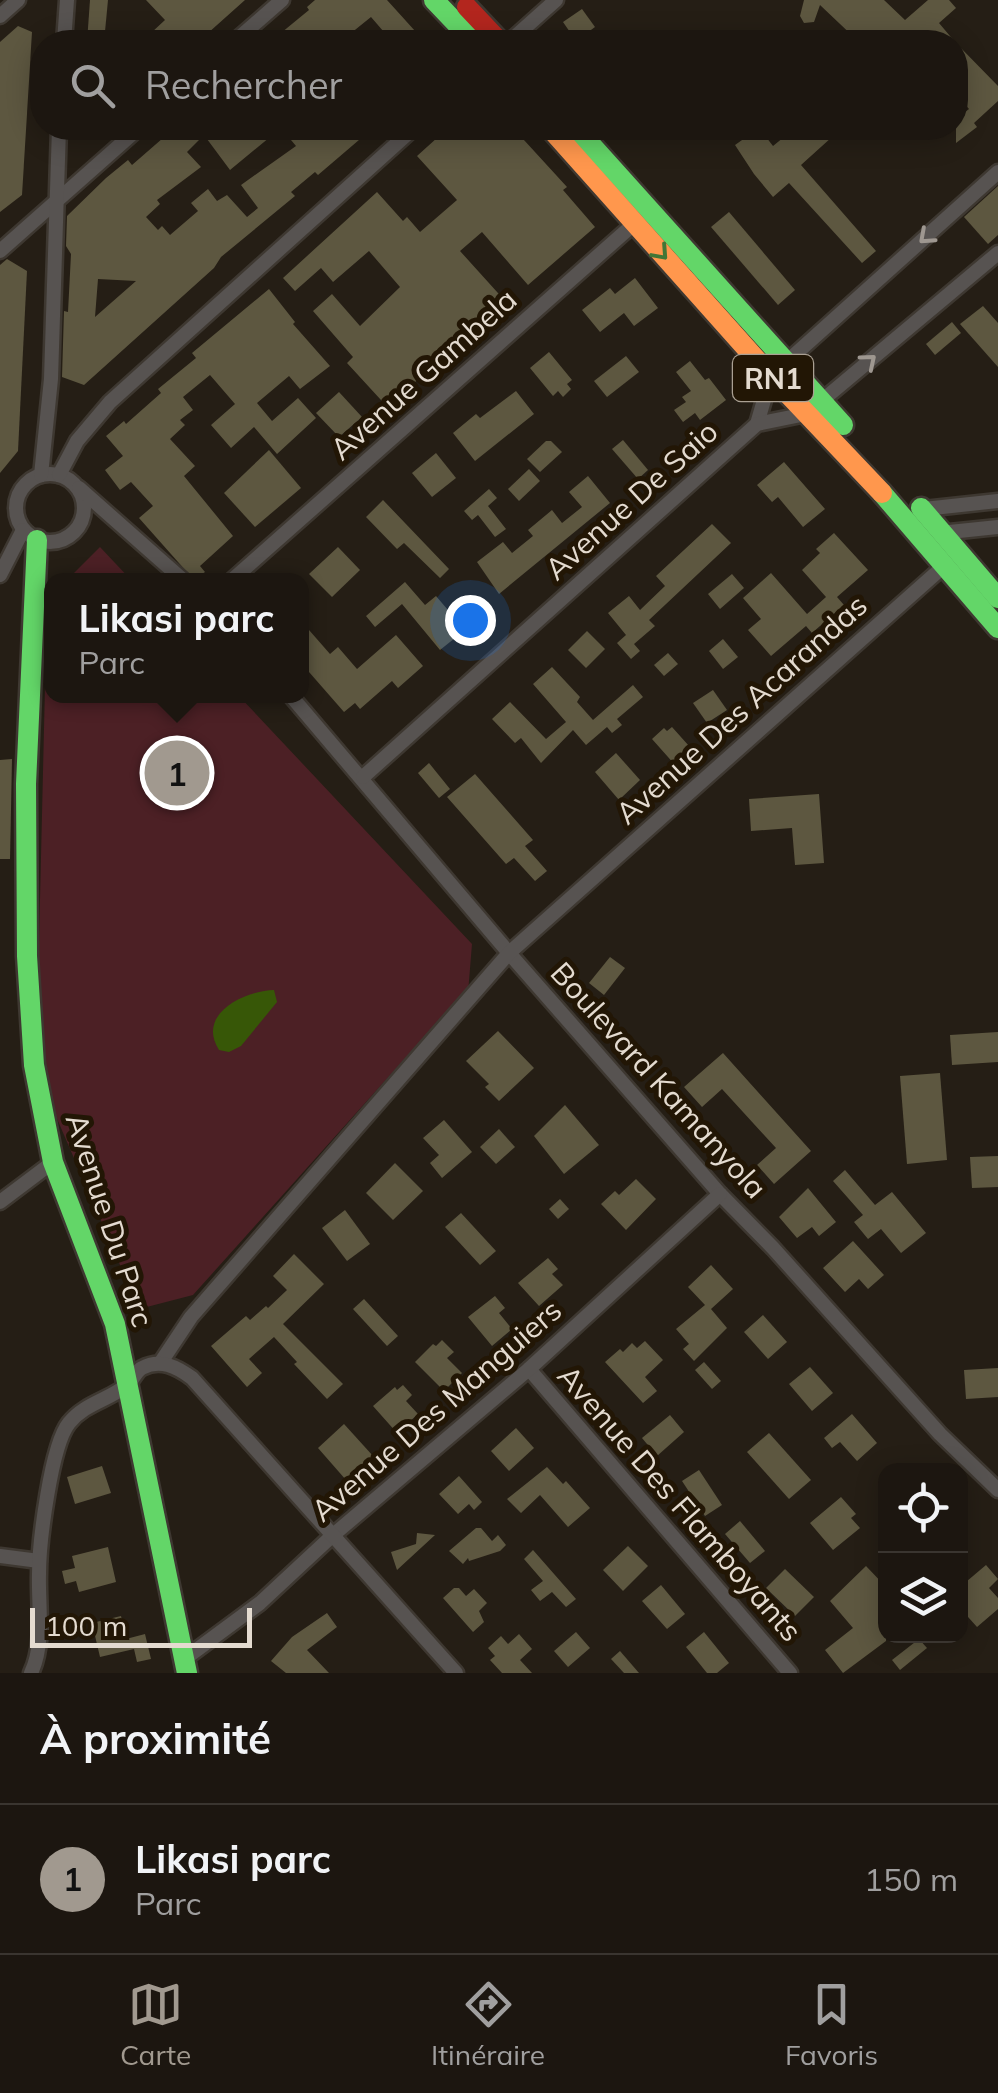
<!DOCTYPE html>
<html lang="fr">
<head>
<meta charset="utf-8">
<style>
  body { margin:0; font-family:Mulish,sans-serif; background:#29231e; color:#f1f3f6 }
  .controls { position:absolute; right:30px; bottom:30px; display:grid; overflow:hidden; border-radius:20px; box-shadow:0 5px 25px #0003 }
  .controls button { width:90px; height:90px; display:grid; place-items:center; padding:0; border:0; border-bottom:2px solid #3a3530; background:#1c1610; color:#f1f3f6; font:50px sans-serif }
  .scale { position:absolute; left:30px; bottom:25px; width:222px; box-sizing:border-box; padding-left:10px; border:5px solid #e4dbd0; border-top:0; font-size:28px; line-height:35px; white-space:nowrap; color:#e4dbd0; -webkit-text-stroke:8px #221605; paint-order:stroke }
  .you { position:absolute; left:470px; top:620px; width:35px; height:35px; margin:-25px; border:8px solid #fff; border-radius:50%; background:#1a73e8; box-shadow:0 0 0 15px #1a73e833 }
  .badge { display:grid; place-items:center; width:65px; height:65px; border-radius:50%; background:#a1998f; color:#111; font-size:32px; font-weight:700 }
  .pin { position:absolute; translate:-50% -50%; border:5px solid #fff; box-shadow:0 2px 10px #0006 }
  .popup { position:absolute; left:44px; top:573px; width:265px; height:130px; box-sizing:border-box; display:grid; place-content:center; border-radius:20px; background:#1c1610; filter:drop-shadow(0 2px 8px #0005); font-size:32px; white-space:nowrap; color:#a09f9f }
  .popup b { font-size:38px; color:#f1f3f6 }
  .popup::after { content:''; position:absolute; left:50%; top:100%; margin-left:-20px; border:20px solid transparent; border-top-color:#1c1610 }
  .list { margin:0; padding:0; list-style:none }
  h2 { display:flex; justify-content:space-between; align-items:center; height:130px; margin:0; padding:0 40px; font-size:42px }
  h2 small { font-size:32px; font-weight:400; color:#a09f9f }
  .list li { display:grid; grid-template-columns:65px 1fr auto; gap:30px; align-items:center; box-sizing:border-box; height:150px; padding:0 40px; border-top:2px solid #3a3530 }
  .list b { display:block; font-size:38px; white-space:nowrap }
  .list p { margin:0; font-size:32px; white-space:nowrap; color:#a09f9f }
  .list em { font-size:32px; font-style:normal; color:#a09f9f }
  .icon { flex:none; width:55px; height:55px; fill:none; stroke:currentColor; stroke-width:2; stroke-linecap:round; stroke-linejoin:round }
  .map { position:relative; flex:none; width:998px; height:1673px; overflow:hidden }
  .search { position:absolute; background:#1c1610; box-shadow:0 5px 25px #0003; left:30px; right:30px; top:30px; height:110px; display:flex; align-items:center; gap:25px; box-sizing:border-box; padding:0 35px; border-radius:40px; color:#a09f9f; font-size:38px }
  .sheet { height:280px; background:#1c1610 }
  nav { display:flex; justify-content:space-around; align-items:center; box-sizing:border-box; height:140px; border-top:2px solid #3a3530; background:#1c1610; font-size:28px; color:#a09f9f }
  nav a { display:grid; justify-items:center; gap:5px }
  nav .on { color:#a1998f }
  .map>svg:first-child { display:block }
  .green { fill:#4c2025 }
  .water { fill:#375707 }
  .building { fill:#5d5740; fill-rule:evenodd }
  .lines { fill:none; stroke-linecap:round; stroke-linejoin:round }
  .street-casing { stroke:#3e3831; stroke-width:19 }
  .fast-casing { stroke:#3e3831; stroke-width:25 }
  .slow-casing { stroke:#3e3831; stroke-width:25 }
  .jam-casing { stroke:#3e3831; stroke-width:25 }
  .street { stroke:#575351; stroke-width:14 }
  .fast { stroke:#63d668; stroke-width:20 }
  .slow { stroke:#ff974d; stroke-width:20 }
  .jam { stroke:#b3261e; stroke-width:20 }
  .oneway { stroke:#9e9790 }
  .oneway2 { stroke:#427636 }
  .labels { text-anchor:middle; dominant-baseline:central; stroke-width:10; stroke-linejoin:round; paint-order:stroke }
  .shield { fill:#221605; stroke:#aaa093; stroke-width:2.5 }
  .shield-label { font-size:28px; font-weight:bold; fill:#e4dbd0 }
  .street-label { font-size:30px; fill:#e4dbd0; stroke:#221605 }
</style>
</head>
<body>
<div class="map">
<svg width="998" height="1673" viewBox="0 0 998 1673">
  <rect width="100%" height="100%" fill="#251e15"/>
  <g class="green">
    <path d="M 100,547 L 131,580 L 67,580 Z"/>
    <path d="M 52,596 L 52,696 L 239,696 L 472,944 L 468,993 L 427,1034 L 193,1295 L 139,1309 L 36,1070 L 47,601 Z"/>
  </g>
  <path class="water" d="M 274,990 L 277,1002 L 241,1046 L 229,1052 L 219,1050 C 196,1014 244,991 274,990 Z"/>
  <g class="building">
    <path d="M 90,0 L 108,0 L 104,42 L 87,42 Z"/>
    <path d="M 146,0 L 245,0 L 198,42 L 160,42 L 151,33 L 165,20 Z"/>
    <path d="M 315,0 L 387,0 L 425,42 L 403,42 L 395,34 L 390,39 L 371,17 L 340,42 L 330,33 L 319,42 L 270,42 L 309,10 L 307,7 Z"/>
    <path d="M 804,0 L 884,0 L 905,20 L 928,0 L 949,0 L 956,8 L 939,23 L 955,42 L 859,42 L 820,5 L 814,22 L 804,23 L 800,16 Z"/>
    <path d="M 582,9 L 595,27 L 576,41 L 563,22 Z"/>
    <path d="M 18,26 L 32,32 L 22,195 L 0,212 L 0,42 Z"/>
    <path d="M 956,43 L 998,86 L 998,101 L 974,123 L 977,127 L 956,143 L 956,119 L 969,109 L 956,94 Z"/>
    <path d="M 154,128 L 373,128 L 318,175 L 315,172 L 291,192 L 295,196 L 221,257 L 214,268 L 84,385 L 62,377 L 64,311 L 68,312 L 71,254 L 66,246 L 67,216 L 106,178 L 128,160 L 132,165 L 163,138 ZM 281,128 L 296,146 L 241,185 L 258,208 L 247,217 L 227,195 L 217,201 L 208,189 L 191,203 L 198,211 L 170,235 L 162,226 L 158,230 L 146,217 L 160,204 L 157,200 L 201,167 L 187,152 L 204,135 L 230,170 ZM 98,279 L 136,281 L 95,317 Z"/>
    <path d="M 448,128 L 513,128 L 567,187 L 563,190 L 595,227 L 528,285 L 482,232 L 460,251 L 507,303 L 455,348 L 453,346 L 413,384 L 419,390 L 392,412 L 347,363 L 353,357 L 313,311 L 332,294 L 360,326 L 400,287 L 369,251 L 333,282 L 321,268 L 295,291 L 283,278 L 377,192 L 403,221 L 407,217 L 420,232 L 457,200 L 417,156 Z"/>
    <path d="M 759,128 L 773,146 L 795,128 L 842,128 L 801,165 L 876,251 L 862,263 L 789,183 L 773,197 L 754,174 L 735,145 Z"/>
    <path d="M 998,186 L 998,235 L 988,244 L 964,217 Z"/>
    <path d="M 729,212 L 795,290 L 778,305 L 711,227 Z"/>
    <path d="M 7,259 L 27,271 L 18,451 L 0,473 L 0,265 Z"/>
    <path d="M 635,278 L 658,308 L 634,326 L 624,313 L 600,332 L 582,310 L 610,288 L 615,294 Z"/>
    <path d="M 269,289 L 295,322 L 293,324 L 330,366 L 300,389 L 289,376 L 257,403 L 272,421 L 298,398 L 316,418 L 277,454 L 254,427 L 231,448 L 211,425 L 235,404 L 210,375 L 183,397 L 193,410 L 180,420 L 185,425 L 170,439 L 195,466 L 184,476 L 233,536 L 200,566 L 205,572 L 194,580 L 139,518 L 153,506 L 131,482 L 120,490 L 105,470 L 123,456 L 106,436 L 124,421 L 126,424 L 161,393 L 158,389 L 196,358 L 192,353 Z"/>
    <path d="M 983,306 L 998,323 L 998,367 L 960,324 Z"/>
    <path d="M 952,322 L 961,333 L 935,355 L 926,344 Z"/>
    <path d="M 549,352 L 572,380 L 567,384 L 571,389 L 563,397 L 558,391 L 553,396 L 530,368 Z"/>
    <path d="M 626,356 L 639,372 L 607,397 L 594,381 Z"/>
    <path d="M 690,361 L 705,380 L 709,378 L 726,400 L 700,420 L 695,413 L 683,422 L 674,410 L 686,402 L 682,397 L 691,391 L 676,372 Z"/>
    <path d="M 516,391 L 534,414 L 475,461 L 453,433 L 476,414 L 480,418 Z"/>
    <path d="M 339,392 L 362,417 L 339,437 L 316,413 Z"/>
    <path d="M 623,440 L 648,470 L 638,479 L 612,449 Z"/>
    <path d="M 546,441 L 551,441 L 562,452 L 540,472 L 527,459 Z"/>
    <path d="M 269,450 L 301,488 L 255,527 L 224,493 Z"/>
    <path d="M 436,453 L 456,478 L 432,497 L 412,473 Z"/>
    <path d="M 784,462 L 825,509 L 803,527 L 778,497 L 772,502 L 757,485 Z"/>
    <path d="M 529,469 L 540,481 L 519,501 L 508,489 Z"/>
    <path d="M 588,476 L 610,503 L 499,594 L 477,562 L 503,542 L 512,553 L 533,536 L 528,530 L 552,510 L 562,523 L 582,507 L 569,492 Z"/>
    <path d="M 489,489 L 497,498 L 488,506 L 506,529 L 495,537 L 478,515 L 472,520 L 464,511 Z"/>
    <path d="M 383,500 L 449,569 L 440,578 L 404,543 L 397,549 L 366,517 Z"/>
    <path d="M 712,524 L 731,543 L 649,620 L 655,626 L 634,644 L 640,651 L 631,659 L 617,643 L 626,635 L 608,613 L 629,596 L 640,610 L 665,586 L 656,576 Z"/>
    <path d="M 834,533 L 868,570 L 837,597 L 844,605 L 812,633 L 806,626 L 771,656 L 748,630 L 761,619 L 743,598 L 771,573 L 807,614 L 826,597 L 802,570 L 820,553 L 816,549 Z"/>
    <path d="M 338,547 L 360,570 L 332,597 L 309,574 Z"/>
    <path d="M 732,574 L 744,588 L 720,609 L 708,594 Z"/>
    <path d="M 405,582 L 425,605 L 436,596 L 465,630 L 440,650 L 402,604 L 375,627 L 366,616 Z"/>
    <path d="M 302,622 L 330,654 L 338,647 L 357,669 L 396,635 L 423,666 L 398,688 L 392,681 L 360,709 L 355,703 L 344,712 L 302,664 Z"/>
    <path d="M 587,631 L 605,649 L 586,668 L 568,650 Z"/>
    <path d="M 723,639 L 738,657 L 723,669 L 709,651 Z"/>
    <path d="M 668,653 L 678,664 L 664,676 L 654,665 Z"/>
    <path d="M 552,667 L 580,697 L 577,702 L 593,720 L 633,685 L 643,697 L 617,719 L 622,725 L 612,733 L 607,727 L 586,745 L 573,730 L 541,763 L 521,738 L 515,743 L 492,719 L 510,702 L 546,739 L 566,722 L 533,684 Z"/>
    <path d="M 713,690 L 727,710 L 707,723 L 693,703 Z"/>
    <path d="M 672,727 L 689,746 L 684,751 L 688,755 L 676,766 L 652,739 L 664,728 L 667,731 Z"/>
    <path d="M 616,753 L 640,780 L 619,800 L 595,772 Z"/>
    <path d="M 12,759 L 10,859 L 0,859 L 0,760 Z"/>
    <path d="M 429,763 L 450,789 L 439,798 L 418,773 Z"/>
    <path d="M 475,774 L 533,840 L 525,846 L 547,871 L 535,881 L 514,858 L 506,864 L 447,797 Z"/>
    <path d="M 819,794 L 824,863 L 795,865 L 792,828 L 751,831 L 749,799 Z"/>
    <path d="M 610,957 L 625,968 L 604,995 L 589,983 Z"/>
    <path d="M 498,1031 L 534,1068 L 499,1101 L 485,1087 L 489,1084 L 466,1061 Z"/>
    <path d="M 998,1032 L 998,1062 L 952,1065 L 950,1035 Z"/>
    <path d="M 723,1053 L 811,1151 L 774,1184 L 757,1165 L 776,1148 L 722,1089 L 702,1107 L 684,1087 Z"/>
    <path d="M 940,1073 L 947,1160 L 907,1164 L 900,1076 Z"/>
    <path d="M 565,1105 L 599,1145 L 564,1174 L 534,1136 Z"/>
    <path d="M 444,1120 L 472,1152 L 442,1178 L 430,1163 L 439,1155 L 423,1138 Z"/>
    <path d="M 499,1129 L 515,1147 L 496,1164 L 480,1147 Z"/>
    <path d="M 998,1156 L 998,1187 L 972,1188 L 970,1157 Z"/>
    <path d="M 395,1163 L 423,1191 L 393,1220 L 366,1193 Z"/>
    <path d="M 845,1170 L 875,1205 L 892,1192 L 926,1233 L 901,1253 L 881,1229 L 868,1239 L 854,1222 L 863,1215 L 833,1181 Z"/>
    <path d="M 636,1179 L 656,1199 L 626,1230 L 601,1204 L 615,1191 L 619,1195 Z"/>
    <path d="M 808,1188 L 836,1222 L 819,1236 L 812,1227 L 797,1238 L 779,1217 Z"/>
    <path d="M 560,1199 L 569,1209 L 558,1219 L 549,1209 Z"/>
    <path d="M 345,1210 L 370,1244 L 347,1261 L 322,1228 Z"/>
    <path d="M 461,1213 L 496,1251 L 480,1265 L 445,1227 Z"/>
    <path d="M 853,1241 L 884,1275 L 868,1289 L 859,1279 L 845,1292 L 823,1268 Z"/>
    <path d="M 294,1254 L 324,1284 L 283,1324 L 343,1384 L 327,1399 L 294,1364 L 297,1362 L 274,1337 L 249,1359 L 262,1373 L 247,1387 L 211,1346 L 246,1316 L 250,1320 L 266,1306 L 268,1308 L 287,1290 L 273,1276 Z"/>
    <path d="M 548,1258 L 558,1269 L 552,1274 L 563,1285 L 539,1306 L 518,1283 Z"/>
    <path d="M 711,1265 L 733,1289 L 711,1309 L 727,1328 L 694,1361 L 683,1349 L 689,1344 L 676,1329 L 705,1305 L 688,1287 Z"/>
    <path d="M 495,1296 L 505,1308 L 499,1313 L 512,1329 L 492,1346 L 468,1317 Z"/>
    <path d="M 364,1299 L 398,1336 L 387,1346 L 353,1309 Z"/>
    <path d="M 763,1315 L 787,1342 L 768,1359 L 744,1332 Z"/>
    <path d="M 442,1340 L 454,1352 L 447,1358 L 462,1373 L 444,1391 L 415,1362 L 433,1344 L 436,1346 Z"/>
    <path d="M 645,1341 L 663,1360 L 645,1377 L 657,1391 L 643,1403 L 605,1362 L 620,1349 L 623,1352 L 632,1343 L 637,1348 Z"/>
    <path d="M 704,1362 L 721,1381 L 712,1389 L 695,1370 Z"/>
    <path d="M 810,1367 L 833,1393 L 812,1411 L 789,1384 Z"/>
    <path d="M 998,1368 L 998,1397 L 966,1399 L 964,1370 Z"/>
    <path d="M 403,1385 L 412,1395 L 406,1401 L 418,1414 L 397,1433 L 373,1406 L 395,1387 L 397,1390 Z"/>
    <path d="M 852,1414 L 877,1443 L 857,1461 L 840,1442 L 832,1448 L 824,1438 Z"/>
    <path d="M 670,1415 L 684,1432 L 657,1456 L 642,1438 Z"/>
    <path d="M 344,1424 L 373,1456 L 346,1480 L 318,1448 Z"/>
    <path d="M 516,1428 L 534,1448 L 509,1471 L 491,1451 Z"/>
    <path d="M 769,1433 L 811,1480 L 789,1499 L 747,1452 Z"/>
    <path d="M 102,1466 L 111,1493 L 75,1504 L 67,1477 Z"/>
    <path d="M 547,1467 L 563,1484 L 566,1481 L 590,1508 L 568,1527 L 540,1495 L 521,1513 L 507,1499 Z"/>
    <path d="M 699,1470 L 722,1505 L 705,1516 L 682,1481 Z"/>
    <path d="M 459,1476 L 482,1502 L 474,1510 L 469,1504 L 458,1514 L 439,1494 Z"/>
    <path d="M 841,1497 L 856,1514 L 851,1518 L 860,1528 L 833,1550 L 810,1523 Z"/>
    <path d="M 740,1521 L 765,1551 L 750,1563 L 725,1534 Z"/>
    <path d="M 476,1528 L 481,1528 L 492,1541 L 498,1535 L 506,1545 L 500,1551 L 469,1561 L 468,1558 L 463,1564 L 449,1551 Z"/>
    <path d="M 417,1533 L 435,1535 L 397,1570 L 391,1552 L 416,1544 Z"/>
    <path d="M 628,1546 L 648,1566 L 623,1591 L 603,1570 Z"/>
    <path d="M 108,1547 L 116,1582 L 79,1592 L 76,1581 L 65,1584 L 62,1571 L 75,1568 L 72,1556 Z"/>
    <path d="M 533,1550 L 576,1599 L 566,1607 L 552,1592 L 540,1601 L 531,1590 L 543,1581 L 524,1559 Z"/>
    <path d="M 986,1565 L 998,1579 L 989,1588 L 998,1598 L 998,1609 L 977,1627 L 960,1608 L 960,1587 Z"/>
    <path d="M 866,1566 L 886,1587 L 886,1641 L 843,1673 L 825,1650 L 853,1628 L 830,1601 Z"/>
    <path d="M 785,1569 L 814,1597 L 795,1616 L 766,1588 Z"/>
    <path d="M 661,1585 L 685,1614 L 667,1629 L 642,1601 Z"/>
    <path d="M 454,1588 L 459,1588 L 466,1596 L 474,1589 L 487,1603 L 479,1611 L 484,1622 L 473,1632 L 443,1598 Z"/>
    <path d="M 327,1613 L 337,1627 L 307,1650 L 329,1673 L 286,1673 L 271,1661 L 292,1637 Z"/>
    <path d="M 121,1616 L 126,1639 L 145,1634 L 151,1659 L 137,1662 L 134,1649 L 100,1657 L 92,1623 Z"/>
    <path d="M 576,1632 L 590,1648 L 568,1667 L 554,1651 Z"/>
    <path d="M 704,1632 L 729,1663 L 717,1673 L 707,1673 L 686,1647 Z"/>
    <path d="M 519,1634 L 532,1649 L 520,1660 L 532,1673 L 502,1673 L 490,1660 L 495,1656 L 488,1648 L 501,1636 L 508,1644 Z"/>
    <path d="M 919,1639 L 927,1648 L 900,1670 L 892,1660 Z"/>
    <path d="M 620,1651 L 639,1673 L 624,1673 L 611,1659 Z"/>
  </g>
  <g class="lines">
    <g class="street-casing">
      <g id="street">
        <path d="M 0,16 L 18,0"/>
        <path d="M 64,42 L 67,0"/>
        <path d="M 234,42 L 282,0"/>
        <path d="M 509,42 L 556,0"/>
        <path d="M 0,251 L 139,128"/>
        <path d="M 757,424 L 771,376 L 998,172"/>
        <circle cx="50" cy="508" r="34"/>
        <path d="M 41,475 L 51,379 L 59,128"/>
        <path d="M 59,475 L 77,441 L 110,402 L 414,128"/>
        <path d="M 79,488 L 183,580"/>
        <path d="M 924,509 L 998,501"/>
        <path d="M 940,533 L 998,527"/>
        <path d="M 0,575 L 23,530"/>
        <path d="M 232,580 L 635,223"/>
        <path d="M 291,696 L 509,953 L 720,1194 L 773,1248 L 940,1434 L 998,1490"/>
        <path d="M 363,777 L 757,424 L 806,414 L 998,253"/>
        <path d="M 0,1202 L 53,1162"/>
        <path d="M 161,1362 L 191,1317 L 509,953 L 944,566"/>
        <path d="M 529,1369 L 790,1673"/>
        <path d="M 0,1556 L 39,1561"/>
        <path d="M 183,1660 L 260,1603 L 332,1536 L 529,1369 L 720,1194"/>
        <path d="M 31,1673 C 45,1644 38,1605 39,1574 C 39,1543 51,1445 69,1423 C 85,1403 109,1400 127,1385 C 133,1380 136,1371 142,1368 C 160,1358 177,1367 192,1378 L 456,1673"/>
      </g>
    </g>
    <g class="fast-casing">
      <g id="fast">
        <path d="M 434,0 L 474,42"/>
        <path d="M 576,128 L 843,425"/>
        <path d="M 882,493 L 998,628"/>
        <path d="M 921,508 L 998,598"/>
        <path d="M 37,540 L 26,784 L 27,956 L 34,1065 L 53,1162 L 115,1324 L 187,1673"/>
      </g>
    </g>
    <g class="slow-casing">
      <path id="slow" d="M 550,128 L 771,376 L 882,493"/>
    </g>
    <g class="jam-casing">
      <path id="jam" d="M 467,7 L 500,42"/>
    </g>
    <use href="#street" class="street"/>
    <use href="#fast" class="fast"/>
    <use href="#slow" class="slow"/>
    <use href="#jam" class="jam"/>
  </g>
  <defs><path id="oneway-chevron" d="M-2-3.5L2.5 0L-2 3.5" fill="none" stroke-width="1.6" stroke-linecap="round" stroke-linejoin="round" transform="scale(2.5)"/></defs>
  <g class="oneway">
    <use href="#oneway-chevron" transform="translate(926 237) rotate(138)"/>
    <use href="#oneway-chevron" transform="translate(869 361) rotate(-40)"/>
  </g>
  <use class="oneway2" href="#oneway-chevron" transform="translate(661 253) rotate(48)"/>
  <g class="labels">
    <rect class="shield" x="733" y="355" width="80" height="46" rx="8"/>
    <g class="shield-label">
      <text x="773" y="378">RN1</text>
    </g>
    <g class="street-label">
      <text transform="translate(423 374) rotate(-42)">Avenue Gambela</text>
      <text transform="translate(631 500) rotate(-42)">Avenue De Saio</text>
      <text transform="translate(741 709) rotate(-42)">Avenue Des Acarandas</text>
      <text transform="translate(659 1080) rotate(48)">Boulevard Kamanyola</text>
      <text transform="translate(110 1220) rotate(72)">Avenue Du Parc</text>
      <text transform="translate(436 1410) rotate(-41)">Avenue Des Manguiers</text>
      <text transform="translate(680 1503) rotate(49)">Avenue Des Flamboyants</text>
    </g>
  </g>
</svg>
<div class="controls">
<button><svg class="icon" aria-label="locate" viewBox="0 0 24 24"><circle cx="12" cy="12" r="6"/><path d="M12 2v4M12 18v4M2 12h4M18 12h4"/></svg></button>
<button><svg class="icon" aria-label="layers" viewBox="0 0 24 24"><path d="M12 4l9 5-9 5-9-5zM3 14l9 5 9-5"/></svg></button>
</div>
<div class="scale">100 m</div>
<div class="you"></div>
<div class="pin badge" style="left:177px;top:773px">1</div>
<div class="popup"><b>Likasi parc</b>Parc</div>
<div class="search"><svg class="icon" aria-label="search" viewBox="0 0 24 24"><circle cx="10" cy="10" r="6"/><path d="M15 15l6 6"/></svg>Rechercher</div>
</div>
<section class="sheet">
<h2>À proximité<small></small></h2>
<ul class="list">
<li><span class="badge">1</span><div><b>Likasi parc</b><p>Parc</p></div><em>150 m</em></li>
</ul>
</section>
<nav>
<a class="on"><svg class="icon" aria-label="map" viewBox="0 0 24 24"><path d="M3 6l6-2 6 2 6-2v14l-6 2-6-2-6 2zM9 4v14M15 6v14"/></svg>Carte</a>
<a><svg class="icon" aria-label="directions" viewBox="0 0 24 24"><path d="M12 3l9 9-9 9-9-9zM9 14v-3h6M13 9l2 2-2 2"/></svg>Itinéraire</a>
<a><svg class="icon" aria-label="saved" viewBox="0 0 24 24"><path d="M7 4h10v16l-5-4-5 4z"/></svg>Favoris</a>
</nav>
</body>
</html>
